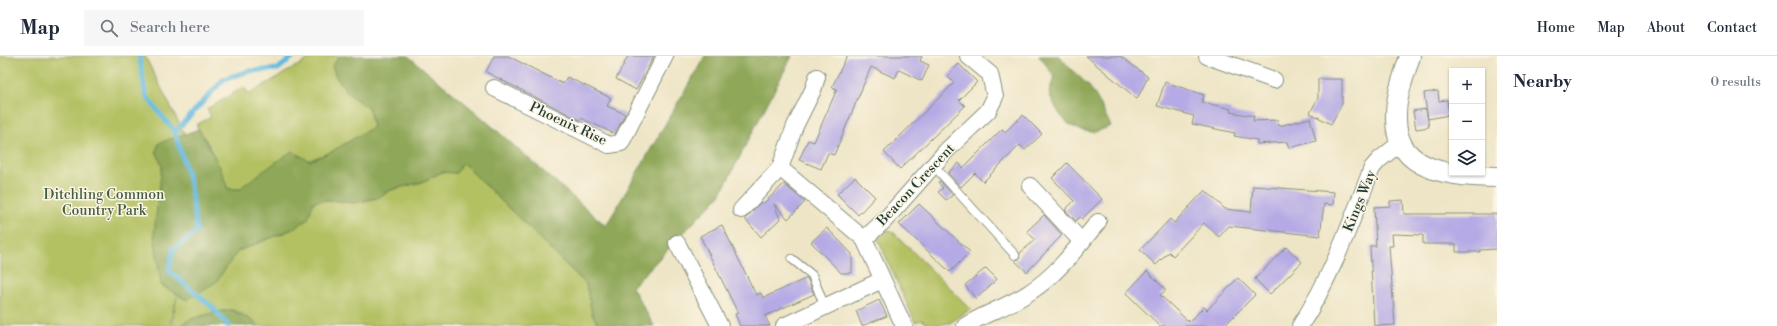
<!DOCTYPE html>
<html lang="en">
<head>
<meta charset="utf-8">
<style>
  body { margin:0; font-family:"Libre Bodoni",serif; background:#f6f6f7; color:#1f2937 }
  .controls { position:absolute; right:12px; top:12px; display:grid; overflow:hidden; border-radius:0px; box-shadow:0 1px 3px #0004 }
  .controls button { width:36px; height:36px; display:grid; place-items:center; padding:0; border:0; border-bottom:1px solid #e0e1e3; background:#fff; color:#1f2937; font:20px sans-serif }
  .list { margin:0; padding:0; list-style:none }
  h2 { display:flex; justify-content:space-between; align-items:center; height:52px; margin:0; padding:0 16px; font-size:17px }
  h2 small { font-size:13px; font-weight:400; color:#747a83 }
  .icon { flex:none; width:22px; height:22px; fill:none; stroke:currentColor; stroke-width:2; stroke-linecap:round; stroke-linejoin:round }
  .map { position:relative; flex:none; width:1497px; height:270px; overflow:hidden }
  header { display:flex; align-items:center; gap:24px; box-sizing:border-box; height:56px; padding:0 20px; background:#fff; border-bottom:1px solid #e0e1e3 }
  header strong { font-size:19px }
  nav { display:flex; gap:22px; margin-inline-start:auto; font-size:14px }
  .search { width:280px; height:36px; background:#f6f6f7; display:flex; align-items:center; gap:10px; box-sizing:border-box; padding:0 14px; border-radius:0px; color:#747a83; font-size:15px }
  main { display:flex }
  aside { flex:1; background:#fff }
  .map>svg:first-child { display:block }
  .green { fill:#b4c163; stroke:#6a7f4c }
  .forest { fill:#8fa759; stroke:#577246 }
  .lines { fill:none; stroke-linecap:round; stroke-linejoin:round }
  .stream { stroke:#62b9df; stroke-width:5 }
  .building { fill:#b5aae5 }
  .service-casing { stroke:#86917d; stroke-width:10 }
  .minor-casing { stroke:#86917d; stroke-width:18 }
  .tertiary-casing { stroke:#86917d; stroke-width:22 }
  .service { stroke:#fff; stroke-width:8 }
  .minor { stroke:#fff; stroke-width:16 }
  .tertiary { stroke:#fff; stroke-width:20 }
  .labels { text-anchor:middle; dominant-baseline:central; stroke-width:3; stroke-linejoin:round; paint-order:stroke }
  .street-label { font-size:14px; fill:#1f3d34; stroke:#fcf5e5 }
  .park-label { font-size:14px; fill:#445e40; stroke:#fcf5e5 }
</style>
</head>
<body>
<header>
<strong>Map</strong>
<div class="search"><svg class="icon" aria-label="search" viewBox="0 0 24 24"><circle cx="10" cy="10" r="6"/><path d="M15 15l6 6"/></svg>Search here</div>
<nav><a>Home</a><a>Map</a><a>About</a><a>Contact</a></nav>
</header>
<main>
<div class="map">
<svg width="1497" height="270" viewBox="0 0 1497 270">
  <rect width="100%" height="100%" fill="#fcf5e5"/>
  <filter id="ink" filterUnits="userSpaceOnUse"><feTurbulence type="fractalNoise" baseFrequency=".025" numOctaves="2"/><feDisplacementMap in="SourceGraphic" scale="8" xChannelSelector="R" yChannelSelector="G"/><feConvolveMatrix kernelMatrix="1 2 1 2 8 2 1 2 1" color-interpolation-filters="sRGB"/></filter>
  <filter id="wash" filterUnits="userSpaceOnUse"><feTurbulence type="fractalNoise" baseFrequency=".012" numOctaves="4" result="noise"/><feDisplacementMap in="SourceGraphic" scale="16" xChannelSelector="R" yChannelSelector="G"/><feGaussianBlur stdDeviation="0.9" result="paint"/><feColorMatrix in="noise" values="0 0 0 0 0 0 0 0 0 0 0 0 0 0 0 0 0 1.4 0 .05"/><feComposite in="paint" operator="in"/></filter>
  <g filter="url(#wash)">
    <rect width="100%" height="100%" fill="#eee5c6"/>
    <g class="green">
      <path d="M 0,0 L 145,0 L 224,156 L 185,211 L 178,239 L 187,244 L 226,210 L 238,195 L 293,173 L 314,145 L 330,144 L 354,147 L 377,142 L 391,134 L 422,126 L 442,116 L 456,117 L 463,107 L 586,228 L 592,258 L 599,270 L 259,270 C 253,264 239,255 231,254 C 224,253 184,264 181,270 L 171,270 L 177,241 L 169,270 L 0,270 Z"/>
      <path d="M 314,0 L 340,0 L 332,10 L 348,37 L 369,53 L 373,71 L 331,96 L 245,128 L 241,133 L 228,133 L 210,91 L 196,69 L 211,61 L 207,53 L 244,31 L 249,38 Z"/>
      <path d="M 883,172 L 892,175 L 971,253 L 950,267 L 930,270 L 922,264 L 915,266 L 876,179 Z"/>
    </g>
    <g class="forest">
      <path d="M 340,0 L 408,0 L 471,52 L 606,170 L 705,0 L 792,0 L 720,139 L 632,231 L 654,270 L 599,270 L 592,258 L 586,228 L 463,107 L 456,117 L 442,116 L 422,126 L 391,134 L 377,142 L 354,147 L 330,144 L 314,145 L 308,163 L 293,173 L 238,195 L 216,226 L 187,244 L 161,229 L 154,177 L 162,110 L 156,95 L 159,87 L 199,73 L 220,111 L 228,133 L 241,133 L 245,128 L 292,95 L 310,105 L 331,96 L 373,71 L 369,53 L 348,37 L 336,21 L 332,10 Z"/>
      <path d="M 1038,0 L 1060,0 C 1068,12 1078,19 1088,29 C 1098,41 1104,57 1111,70 C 1105,72 1098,76 1093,76 C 1067,75 1058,58 1049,37 L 1054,21 L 1043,4 Z"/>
      <path d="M 231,254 L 255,266 L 259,270 L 181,270 C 186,261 220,256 231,254 Z"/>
    </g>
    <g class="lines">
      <g class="stream">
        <path d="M 139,0 L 146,40 L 175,76 L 190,128 L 197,176 L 173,193 L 169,215 L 210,249 L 229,270"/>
        <path d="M 175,76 L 224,23 L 249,15 L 278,13 L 294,0"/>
      </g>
    </g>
    <g id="blocks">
      <g class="building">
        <path d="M 494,0 L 508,0 L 563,28 L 567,21 L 611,42 L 607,50 L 625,58 L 615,78 L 581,62 L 580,64 L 486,16 Z"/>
        <path d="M 628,0 L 654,0 L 636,34 L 616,23 Z"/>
        <path d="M 847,0 L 922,0 L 920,5 L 929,9 L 922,25 L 899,14 L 895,22 L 871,11 L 834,99 L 828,97 L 821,113 L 799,104 L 808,84 L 814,86 L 837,33 L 832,31 Z"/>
        <path d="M 1086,0 L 1120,0 L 1148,21 L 1137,43 Z"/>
        <path d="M 959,8 L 977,26 L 959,44 L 965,50 L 900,113 L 884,96 L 954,27 L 947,20 Z"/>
        <path d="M 1318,23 L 1342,23 L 1342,48 L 1331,68 L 1310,57 L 1318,42 Z"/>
        <path d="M 1165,26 L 1204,39 L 1202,46 L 1231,53 L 1230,56 L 1254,60 L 1253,65 L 1278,64 L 1279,70 L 1310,62 L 1316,85 L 1289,92 L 1287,86 L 1257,88 L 1257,84 L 1234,80 L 1235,77 L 1192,68 L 1194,60 L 1157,50 Z"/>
        <path d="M 1438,35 L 1439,45 L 1447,44 L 1449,59 L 1428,63 L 1424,37 Z"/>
        <path d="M 1426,53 L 1429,71 L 1416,73 L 1413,55 Z"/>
        <path d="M 1023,59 L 1042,78 L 1025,94 L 1020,89 L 983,126 L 975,117 L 961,131 L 948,117 L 959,107 L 963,112 L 1002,73 L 1005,76 Z"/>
        <path d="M 1067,107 L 1102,143 L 1082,163 L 1080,161 L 1076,165 L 1065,154 L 1074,145 L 1052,122 Z"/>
        <path d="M 855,121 L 875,141 L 858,159 L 837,138 Z"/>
        <path d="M 940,125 L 953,139 L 946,144 L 938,136 L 943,132 L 938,126 Z"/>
        <path d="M 784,128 L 805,146 L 788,163 L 774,148 L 780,163 L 761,181 L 745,163 L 761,146 L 763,148 Z"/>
        <path d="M 1253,130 L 1334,136 L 1333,149 L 1324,148 L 1320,180 L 1229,170 L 1219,181 L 1204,167 L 1173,200 L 1169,196 L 1156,209 L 1140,194 L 1170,163 L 1174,167 L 1205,134 L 1225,153 L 1251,156 Z"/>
        <path d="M 1403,144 L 1404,158 L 1497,158 L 1497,193 L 1480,194 L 1480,196 L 1456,196 L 1456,188 L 1423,188 L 1423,179 L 1392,178 L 1393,190 L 1389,190 L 1395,269 L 1374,270 L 1370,190 L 1376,190 L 1374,151 L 1390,150 L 1390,145 Z"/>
        <path d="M 919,148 L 970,196 L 950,216 L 899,168 Z"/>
        <path d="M 1044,159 L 1062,179 L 1027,216 L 1014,204 L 1019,203 L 1020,197 L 1035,184 L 1027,175 Z"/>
        <path d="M 722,169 L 756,239 L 761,237 L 763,242 L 807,222 L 814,238 L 765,260 L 770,270 L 740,270 L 735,258 L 738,257 L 700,180 Z"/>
        <path d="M 827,172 L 852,198 L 852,217 L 841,217 L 811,186 Z"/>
        <path d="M 1286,191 L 1302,206 L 1270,238 L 1255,223 Z"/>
        <path d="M 986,212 L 997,223 L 976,243 L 965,229 Z"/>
        <path d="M 1147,215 L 1166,234 L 1160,239 L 1189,266 L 1204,251 L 1207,254 L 1238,222 L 1255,239 L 1224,270 L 1160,270 L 1126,237 Z"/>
        <path d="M 879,244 L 887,260 L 862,270 L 856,255 Z"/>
      </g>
    </g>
  </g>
  <g filter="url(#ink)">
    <use href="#blocks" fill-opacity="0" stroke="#86917d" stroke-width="1"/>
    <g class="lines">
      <g class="service-casing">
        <g id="service">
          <path d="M 934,110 L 1015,199"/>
          <path d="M 792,203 L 812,219 L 825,251"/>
        </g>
      </g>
      <g class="minor-casing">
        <g id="minor">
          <path d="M 1207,0 L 1274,24"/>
          <path d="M 494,32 L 609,89 L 621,87 L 665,0"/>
          <path d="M 780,112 L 864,183"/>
          <path d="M 1030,130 L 1082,186"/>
          <path d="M 741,154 L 780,112 L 795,70 L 813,34 L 817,21"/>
          <path d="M 677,187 L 720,270"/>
          <path d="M 784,270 L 882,224"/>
          <path d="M 904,270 L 864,183 L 885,164 L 947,94 L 988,55 L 995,41 L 990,18 L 968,0"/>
          <path d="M 965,270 C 985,257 1010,250 1030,236 C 1057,219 1078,190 1098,166"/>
          <path d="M 1300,270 C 1332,221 1351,166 1372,112 L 1379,104 L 1400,87"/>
        </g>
      </g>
      <g class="tertiary-casing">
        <path id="tertiary" d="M 1410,0 C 1404,20 1395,42 1396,63 C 1396,118 1456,120 1497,121"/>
      </g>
      <use href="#service" class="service"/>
      <use href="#minor" class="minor"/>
      <use href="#tertiary" class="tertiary"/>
    </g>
  </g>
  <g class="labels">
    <g class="street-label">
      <text transform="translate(568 68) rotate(25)">Phoenix Rise</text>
      <text transform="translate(916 129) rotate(-47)">Beacon Crescent</text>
      <text transform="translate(1360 145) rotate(-68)">Kings Way</text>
    </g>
    <g class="park-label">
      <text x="104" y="139">Ditchling Common<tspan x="104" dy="16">Country Park</tspan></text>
    </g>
  </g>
</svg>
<div class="controls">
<button>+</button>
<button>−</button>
<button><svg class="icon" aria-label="layers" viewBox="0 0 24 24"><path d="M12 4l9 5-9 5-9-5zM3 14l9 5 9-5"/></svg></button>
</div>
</div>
<aside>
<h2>Nearby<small>0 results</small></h2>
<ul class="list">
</ul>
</aside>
</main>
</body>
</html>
